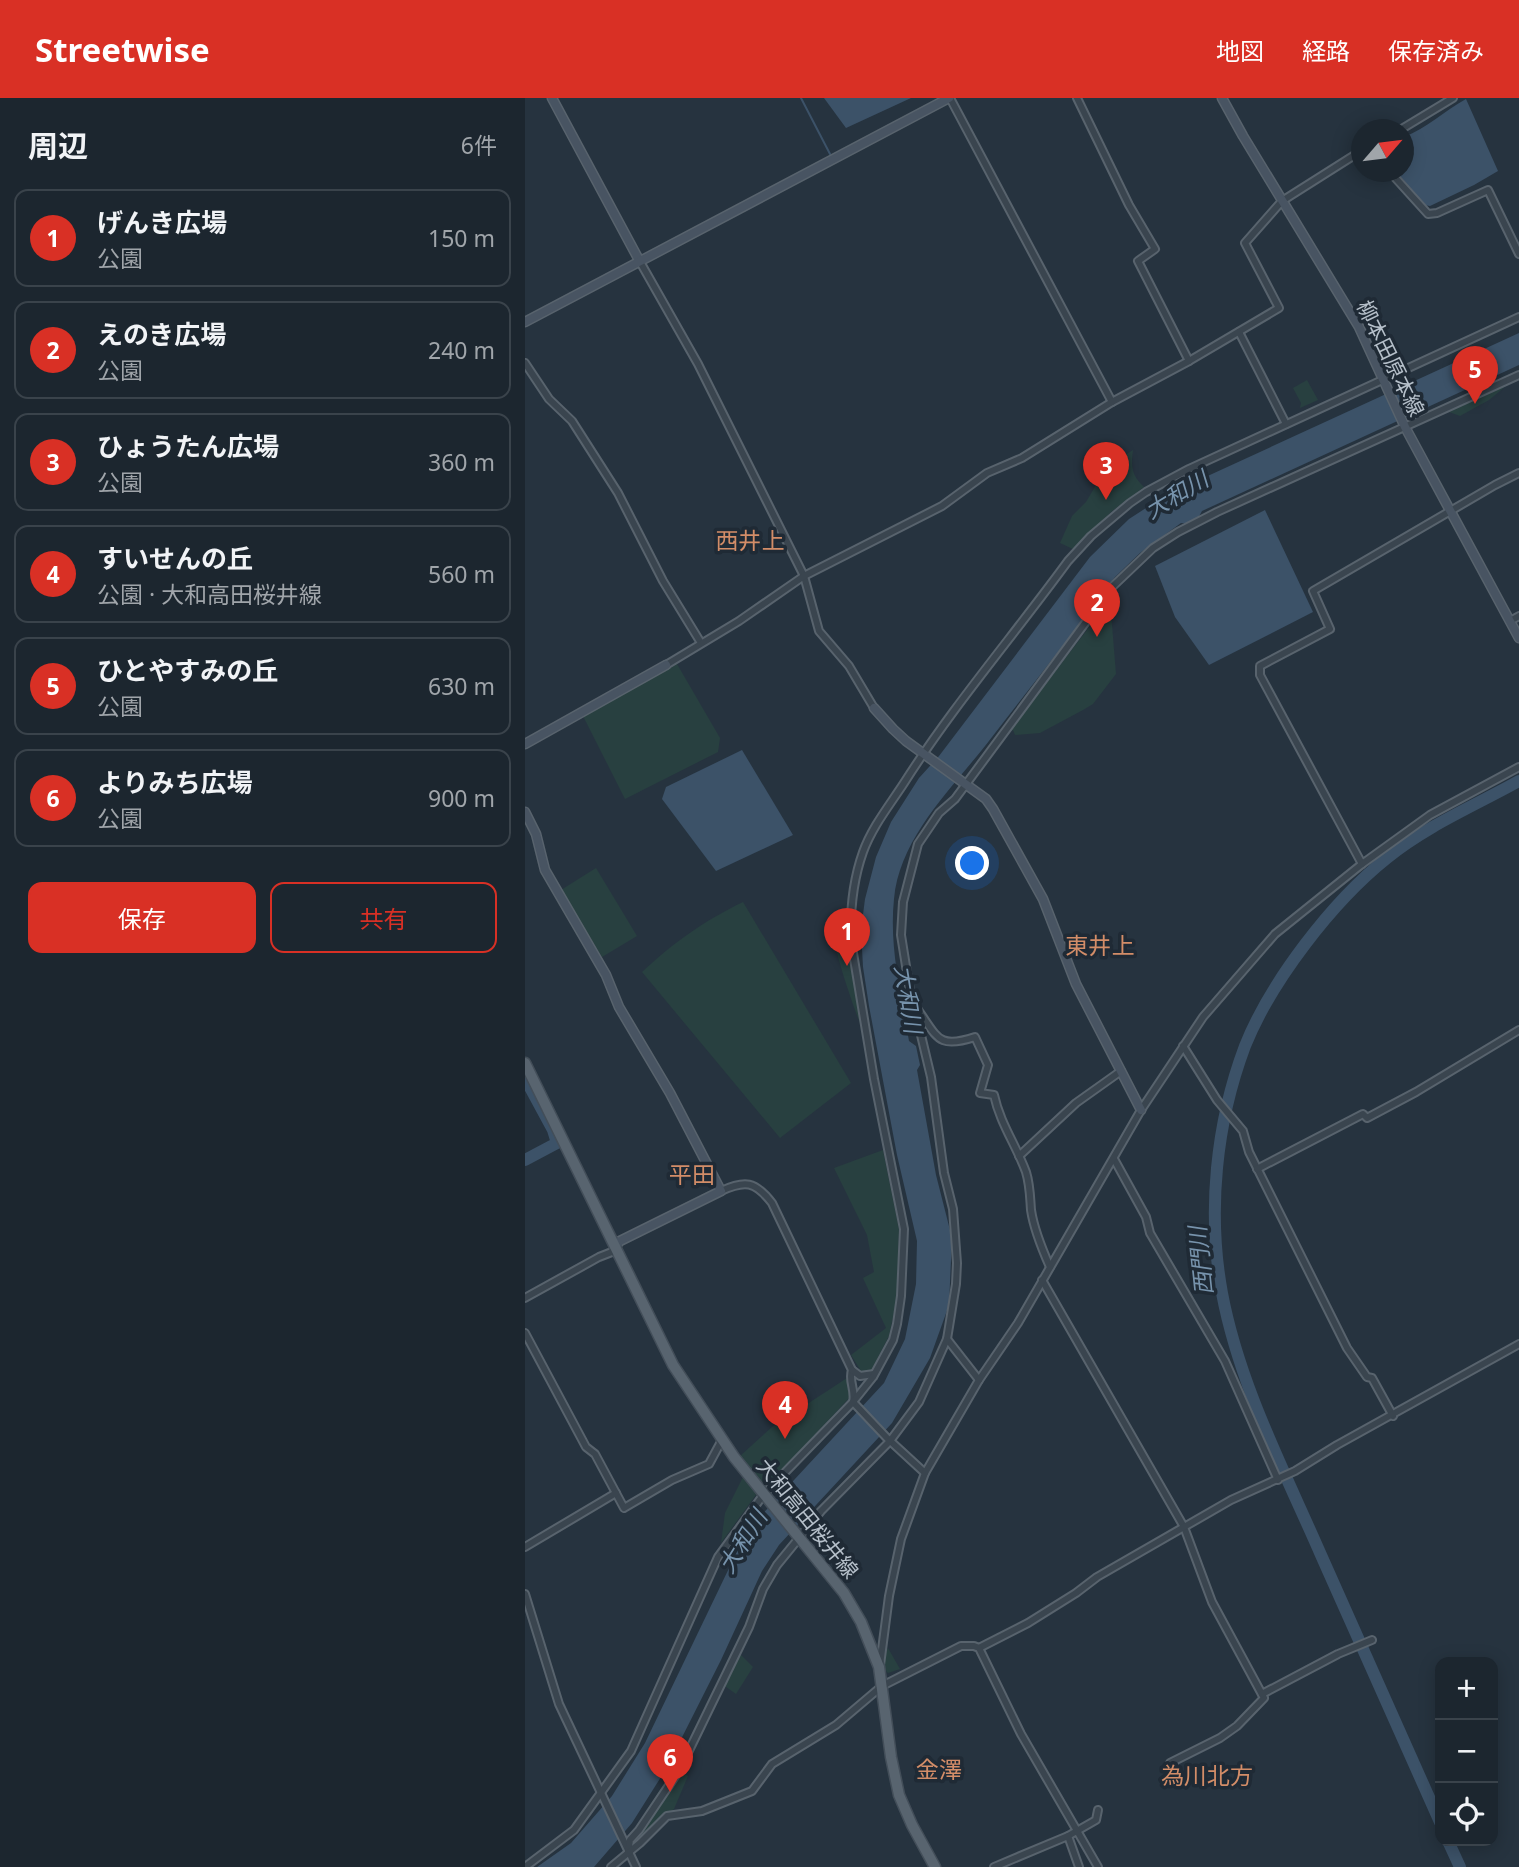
<!DOCTYPE html>
<html lang="ja">
<head>
<meta charset="utf-8">
<style>
  body { margin:0; font-family:"Noto Sans","Noto Sans JP",sans-serif; background:#252e37; color:#f1f3f6 }
  .controls { position:absolute; right:21px; bottom:21px; display:grid; overflow:hidden; border-radius:14px; box-shadow:0 4px 18px #0003 }
  .controls button { width:63px; height:63px; display:grid; place-items:center; padding:0; border:0; border-bottom:2px solid #3a434b; background:#1c262f; color:#f1f3f6; font:35px sans-serif }
  .compass { position:absolute; left:826px; top:21px; width:63px; height:63px; border-radius:50%; background:#1c262f; box-shadow:0 4px 18px #0003; rotate:62deg }
  .you { position:absolute; left:448px; top:766px; width:24px; height:24px; margin:-18px; border:5px solid #fff; border-radius:50%; background:#1a73e8; box-shadow:0 0 0 10px #1a73e833 }
  .badge { display:grid; place-items:center; width:46px; height:46px; border-radius:50%; background:#d93025; color:#fff; font-size:23px; font-weight:700 }
  .pin { position:absolute; translate:-50% -58px; filter:drop-shadow(0 2px 4px #0008) }
  .pin::after { content:''; position:absolute; top:37px; width:24px; height:21px; background:inherit; clip-path:polygon(0 0,100% 0,50% 100%) }
  .list { margin:0; padding:0; list-style:none }
  h2 { display:flex; justify-content:space-between; align-items:center; height:91px; margin:0; padding:0 28px; font-size:30px }
  h2 small { font-size:23px; font-weight:400; color:#a0a5aa }
  .list li { display:grid; grid-template-columns:46px 1fr auto; gap:21px; align-items:center; box-sizing:border-box; height:98px; margin:0 14px 14px; padding:0 14px; border:2px solid #3a434b; border-radius:14px }
  .list b { display:block; font-size:26px; white-space:nowrap }
  .list p { margin:0; font-size:23px; white-space:nowrap; color:#a0a5aa }
  .list em { font-size:23px; font-style:normal; color:#a0a5aa }
  .actions { display:flex; gap:14px; padding:21px 28px }
  .actions a { flex:1; padding:16px 0; border:2px solid #d93025; border-radius:14px; text-align:center; font-size:24px; color:#d93025 }
  .actions .main { background:#d93025; color:#fff }
  .icon { flex:none; width:38px; height:38px; fill:none; stroke:currentColor; stroke-width:2; stroke-linecap:round; stroke-linejoin:round }
  .map { position:relative; flex:none; width:994px; height:1769px; overflow:hidden }
  header { display:flex; align-items:center; gap:42px; box-sizing:border-box; height:98px; padding:0 35px; background:#d93025; color:#fff }
  header strong { font-size:33px }
  nav { display:flex; gap:38px; margin-inline-start:auto; font-size:24px }
  main { display:flex }
  aside { flex:1; background:#1c262f }
  .map>svg:first-child { display:block }
  .green { fill:#284040 }
  .water { fill:#3c5268 }
  .lines { fill:none; stroke-linecap:round; stroke-linejoin:round }
  .stream { stroke:#3c5268; stroke-width:2 }
  .river { stroke:#3c5268; stroke-width:12 }
  .street-casing { stroke:#58636d; stroke-width:10 }
  .secondary-casing { stroke:#58636d; stroke-width:11 }
  .primary-casing { stroke:#434e59; stroke-width:13 }
  .street { stroke:#3a454f; stroke-width:6 }
  .secondary { stroke:#485462; stroke-width:8 }
  .primary { stroke:#58646f; stroke-width:10 }
  .labels { text-anchor:middle; dominant-baseline:central; stroke-width:7; stroke-linejoin:round; paint-order:stroke }
  .street-label { font-size:21px; fill:#b6c0ca; stroke:#1f2a35 }
  .water-label { font-size:23px; font-style:italic; fill:#7793ac; stroke:#1f2a35 }
  .neighbourhood-label { font-size:23px; fill:#d38d68; stroke:#1f2a35 }
</style>
</head>
<body>
<header>
<strong>Streetwise</strong>
<nav><a>地図</a><a>経路</a><a>保存済み</a></nav>
</header>
<main>
<aside>
<h2>周辺<small>6件</small></h2>
<ul class="list">
<li><span class="badge">1</span><div><b>げんき広場</b><p>公園</p></div><em>150 m</em></li>
<li><span class="badge">2</span><div><b>えのき広場</b><p>公園</p></div><em>240 m</em></li>
<li><span class="badge">3</span><div><b>ひょうたん広場</b><p>公園</p></div><em>360 m</em></li>
<li><span class="badge">4</span><div><b>すいせんの丘</b><p>公園 · 大和高田桜井線</p></div><em>560 m</em></li>
<li><span class="badge">5</span><div><b>ひとやすみの丘</b><p>公園</p></div><em>630 m</em></li>
<li><span class="badge">6</span><div><b>よりみち広場</b><p>公園</p></div><em>900 m</em></li>
</ul>
<div class="actions"><a class="main">保存</a><a>共有</a></div>
</aside>
<div class="map">
<svg width="994" height="1769" viewBox="0 0 994 1769">
  <rect width="100%" height="100%" fill="#26333f"/>
  <g class="green">
    <path d="M 782,282 L 793,302 L 775,310 L 776,305 L 768,290 Z"/>
    <path d="M 981,288 L 964,302 L 935,318 L 924,314 Z"/>
    <path d="M 608,352 C 606,368 606,377 619,389 L 586,414 L 550,452 L 535,445 L 547,418 L 561,404 L 571,387 L 594,361 Z"/>
    <path d="M 585,502 L 591,576 L 568,606 L 558,612 L 515,635 L 490,637 L 488,632 L 483,635 Z"/>
    <path d="M 152,566 L 195,640 L 193,654 L 100,701 L 58,618 Z"/>
    <path d="M 71,770 L 112,838 L 77,859 L 36,792 Z"/>
    <path d="M 218,804 L 326,985 L 255,1040 L 117,874 C 149,844 179,823 218,804 Z"/>
    <path d="M 323,812 L 322,838 L 336,928 C 329,910 305,843 308,827 C 310,820 318,816 323,812 Z"/>
    <path d="M 358,1052 L 374,1131 L 372,1200 L 364,1238 L 346,1273 L 336,1273 L 326,1257 L 361,1230 L 338,1180 L 349,1174 L 342,1137 L 309,1070 Z"/>
    <path d="M 322,1280 L 327,1297 L 241,1389 L 215,1358 L 247,1329 Z"/>
    <path d="M 219,1377 L 233,1394 L 196,1445 L 200,1415 Z"/>
    <path d="M 363,1550 L 375,1571 L 363,1575 C 355,1568 358,1559 363,1550 Z"/>
    <path d="M 213,1554 L 228,1569 L 211,1596 L 197,1586 Z"/>
    <path d="M 150,1669 L 163,1678 L 149,1711 L 116,1740 L 108,1733 Z"/>
  </g>
  <g class="water">
    <path d="M 299,0 L 386,0 L 321,30 Z"/>
    <path d="M 941,1 L 973,73 L 949,87 L 905,108 L 899,107 L 870,74 L 878,74 L 879,39 C 902,30 919,13 941,1 Z"/>
    <path d="M 994,235 L 994,267 L 677,413 C 672,423 668,426 656,425 L 615,455 L 590,479 C 550,533 508,586 467,639 C 430,688 375,737 369,801 C 364,848 376,896 384,943 L 391,948 L 395,967 L 392,972 L 411,1077 L 427,1140 L 424,1207 L 405,1260 L 367,1325 L 254,1447 L 237,1473 L 196,1562 L 141,1671 L 107,1725 L 69,1769 L 12,1769 L 46,1745 L 87,1698 L 120,1645 L 207,1464 L 219,1436 L 359,1285 L 380,1241 L 391,1186 L 392,1143 L 372,1057 L 344,908 L 338,869 L 336,832 L 340,801 L 351,759 L 366,724 L 394,680 L 414,658 L 565,459 L 604,421 L 655,388 L 663,387 Z"/>
    <path d="M 740,412 L 788,514 L 684,567 L 650,519 L 630,468 Z"/>
    <path d="M 217,652 L 268,737 L 191,773 L 137,701 L 141,689 Z"/>
  </g>
  <g class="lines">
    <path class="stream" d="M 276,0 L 305,56"/>
    <g class="river">
      <path d="M 0,980 L 28,1032 L 32,1045 L 0,1062"/>
      <path d="M 915,1724 C 875,1635 835,1546 796,1457 C 759,1372 714,1286 697,1195 C 682,1114 691,1025 720,948 C 746,883 808,803 862,760 C 901,728 951,707 994,683"/>
      <path d="M 923,1743 L 935,1769"/>
    </g>
    <g class="street-casing">
      <g id="street">
        <path d="M 425,0 L 587,304"/>
        <path d="M 552,0 L 604,107 L 630,151 L 613,163 L 664,263"/>
        <path d="M 875,32 L 928,0"/>
        <path d="M 865,74 L 903,116 L 912,115 L 963,92 L 994,156"/>
        <path d="M 114,162 L 173,266 L 279,478 L 294,533 L 324,568 L 349,610"/>
        <path d="M 714,234 L 761,326"/>
        <path d="M 0,265 L 24,301 L 47,323 L 93,395 L 138,483 L 176,545"/>
        <path d="M 985,523 L 994,518"/>
        <path d="M 141,567 L 214,523 L 279,478 L 417,408 L 462,375 L 497,360 L 587,304 L 664,263 L 754,210 L 720,145 L 757,103 L 836,53"/>
        <path d="M 837,766 L 735,577 L 735,568 L 805,531 L 788,493 L 970,387 L 994,375"/>
        <path d="M 393,912 C 413,940 413,951 450,939 L 463,967 L 455,995 L 469,997 C 475,1025 491,1047 501,1074 C 505,1087 505,1098 506,1112 C 509,1132 517,1151 525,1169"/>
        <path d="M 658,948 L 692,1002 L 718,1033 L 724,1054 L 822,1250 L 842,1279 L 847,1280 L 868,1318"/>
        <path d="M 494,1058 L 551,1005 L 596,973"/>
        <path d="M 589,1061 L 621,1119 L 625,1135 L 700,1263 L 753,1382"/>
        <path d="M 732,1071 L 838,1016 L 842,1020 L 891,994 L 994,932"/>
        <path d="M 196,1093 C 220,1082 230,1083 247,1105 L 327,1272 C 323,1283 331,1292 328,1304 L 362,1340 L 400,1375"/>
        <path d="M 517,1182 L 659,1429 L 687,1504 L 739,1600 L 712,1628 L 695,1640 L 645,1665"/>
        <path d="M 0,1200 L 74,1159 L 92,1152"/>
        <path d="M 0,1235 L 61,1349 L 70,1356 L 99,1410 L 147,1382 L 184,1366 L 197,1342"/>
        <path d="M 422,1241 L 454,1282"/>
        <path d="M 327,1272 L 335,1278 L 349,1276"/>
        <path d="M 0,1449 L 91,1395"/>
        <path d="M 0,1496 L 34,1606 L 111,1769"/>
        <path d="M 454,1550 L 503,1525 L 551,1495 L 572,1479 L 659,1429 L 706,1402 L 770,1373 L 812,1347 L 994,1246"/>
        <path d="M 355,1567 L 364,1498 L 376,1441 L 400,1375 L 454,1282 L 493,1225 L 616,1012 L 678,919 L 750,836 L 837,766 L 905,717 L 994,669"/>
        <path d="M 737,1596 L 813,1556 L 847,1542"/>
        <path d="M 543,1738 L 571,1722 L 573,1712"/>
        <path d="M 103,1754 L 105,1742 L 114,1732 L 155,1671 L 224,1529 L 238,1491 L 252,1467 L 296,1413 L 365,1343 L 394,1304 L 422,1241 L 431,1186 L 432,1165 L 428,1111 L 419,1075 L 406,979 L 384,887 L 376,837 L 378,804 L 393,746 L 414,715 L 430,701 L 586,490 L 628,450 L 653,434 L 692,414 L 994,277"/>
        <path d="M 0,1769 L 49,1732 L 106,1653 L 193,1459 L 239,1396 L 328,1304 L 348,1279 L 368,1242 L 372,1226 L 376,1198 L 379,1131 L 349,981 L 326,843 C 325,814 328,782 338,754 C 347,729 364,708 379,685 C 428,608 489,537 543,463 L 566,438 L 605,405 L 621,394 L 664,371 L 994,219"/>
        <path d="M 86,1769 L 115,1745 L 142,1718 L 177,1713 L 227,1693 L 247,1666 L 311,1627 L 357,1588 L 436,1548 L 449,1548 L 454,1550 L 496,1636 L 573,1769"/>
        <path d="M 469,1769 L 543,1738 L 554,1769"/>
      </g>
    </g>
    <g class="secondary-casing">
      <g id="secondary">
        <path d="M 27,0 L 114,162"/>
        <path d="M 697,0 L 718,38 L 834,229 L 880,329 L 994,540"/>
        <path d="M 0,224 L 424,0"/>
        <path d="M 349,610 L 368,631 L 381,643 L 461,701 L 468,711 L 518,801 L 551,886 L 616,1012"/>
        <path d="M 0,646 L 141,567"/>
        <path d="M 0,714 L 11,736 L 20,772 L 81,877 L 94,909 L 145,995 L 196,1093 L 95,1143 L 90,1149"/>
      </g>
    </g>
    <g class="primary-casing">
      <path id="primary" d="M 0,965 L 148,1267 L 209,1359 L 319,1495 L 336,1524 L 354,1569 L 366,1659 L 374,1697 L 387,1727 L 410,1769"/>
    </g>
    <use href="#street" class="street"/>
    <use href="#secondary" class="secondary"/>
    <use href="#primary" class="primary"/>
  </g>
  <g class="labels">
    <g class="street-label">
      <text transform="translate(866 260) rotate(64)">柳本田原本線</text>
      <text transform="translate(283 1420) rotate(51)">大和高田桜井線</text>
    </g>
    <g class="water-label">
      <text transform="translate(651 396) rotate(-31)">大和川</text>
      <text transform="translate(384 901) rotate(81)">大和川</text>
      <text transform="translate(675 1163) rotate(-96)">西門川</text>
      <text transform="translate(217 1443) rotate(-58)">大和川</text>
    </g>
    <g class="neighbourhood-label">
      <text x="225" y="442">西井上</text>
      <text x="575" y="847">東井上</text>
      <text x="167" y="1076">平田</text>
      <text x="414" y="1671">金澤</text>
      <text x="682" y="1677">為川北方</text>
    </g>
  </g>
</svg>
<div class="controls">
<button>+</button>
<button>−</button>
<button><svg class="icon" aria-label="locate" viewBox="0 0 24 24"><circle cx="12" cy="12" r="6"/><path d="M12 2v4M12 18v4M2 12h4M18 12h4"/></svg></button>
</div>
<svg class="compass" viewBox="-18 -18 36 36"><path d="M0-13l5 13h-10z" fill="#e53935"/><path d="M0 13l5-13h-10z" fill="#a0a5aa"/></svg>
<div class="you"></div>
<div class="pin badge" style="left:322px;top:868px">1</div>
<div class="pin badge" style="left:572px;top:539px">2</div>
<div class="pin badge" style="left:581px;top:402px">3</div>
<div class="pin badge" style="left:260px;top:1341px">4</div>
<div class="pin badge" style="left:950px;top:306px">5</div>
<div class="pin badge" style="left:145px;top:1694px">6</div>
</div>
</main>
</body>
</html>
